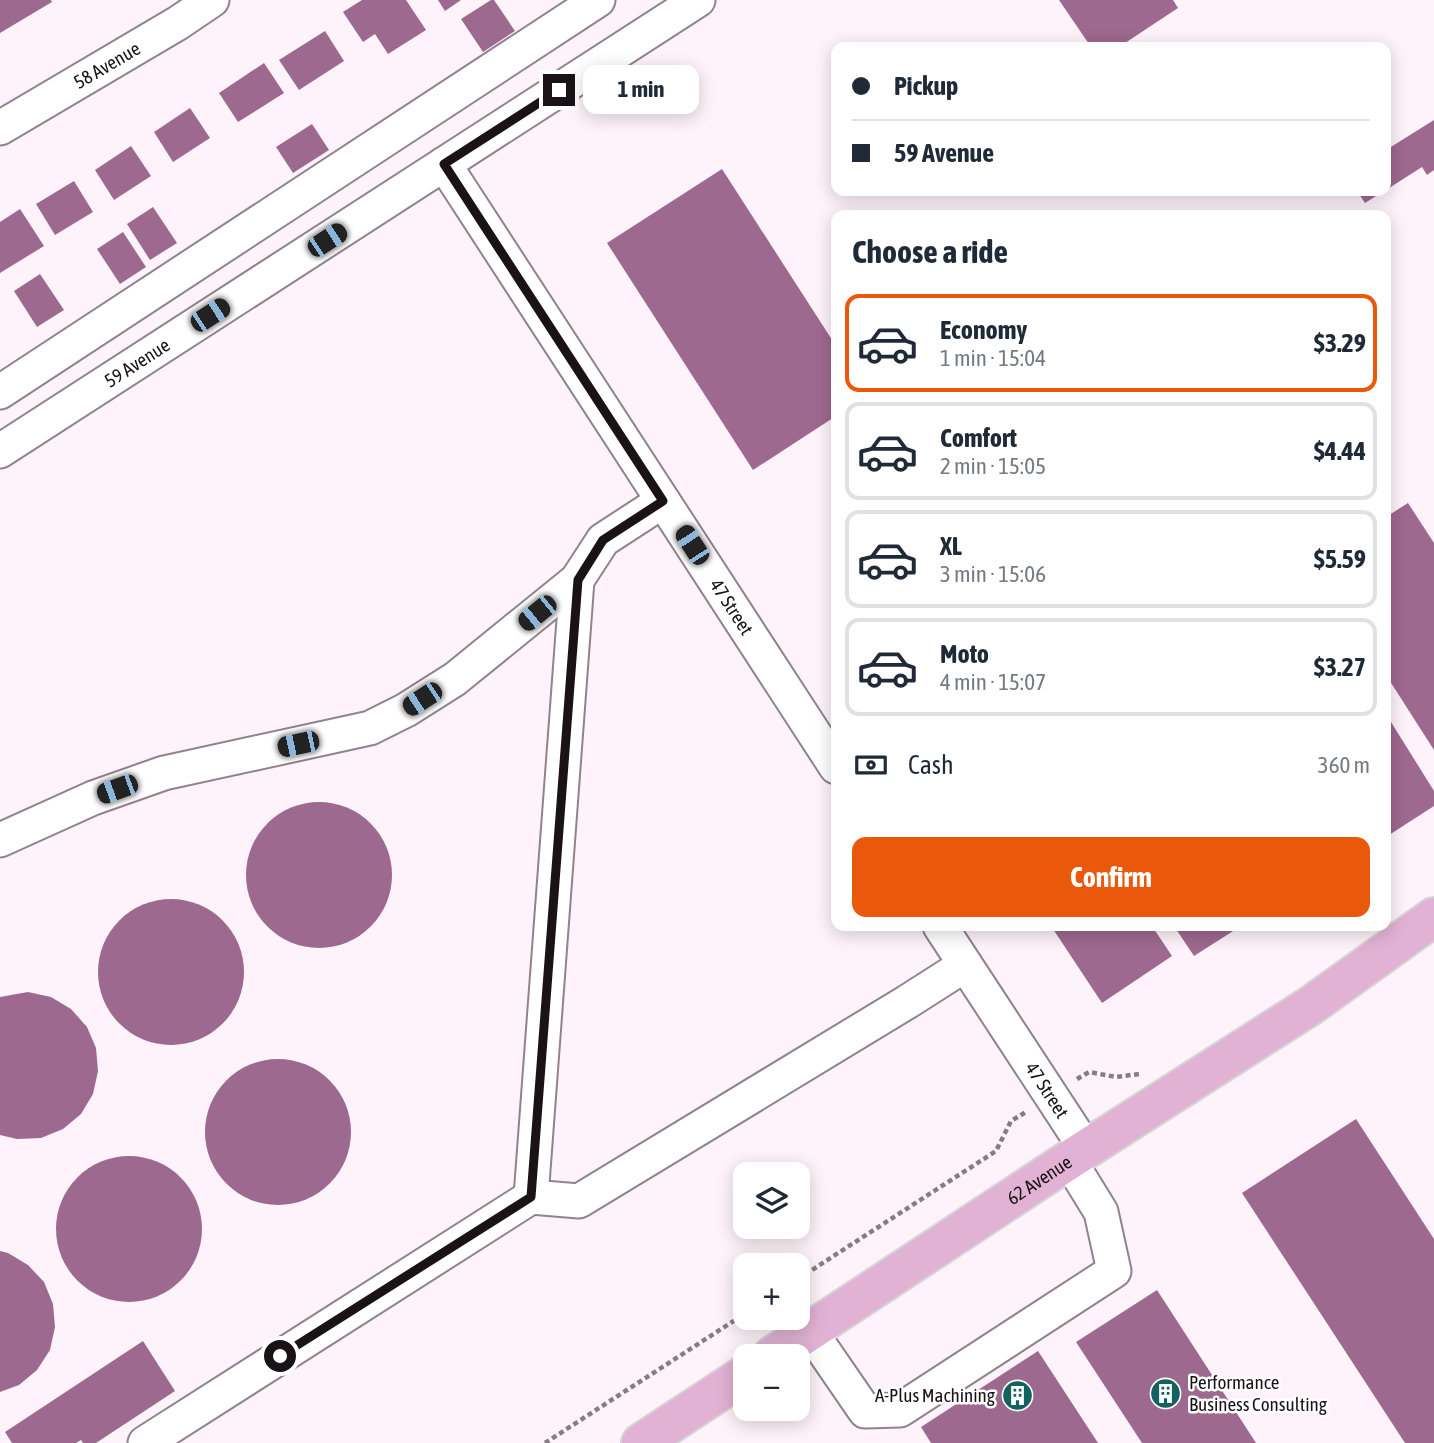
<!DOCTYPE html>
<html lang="en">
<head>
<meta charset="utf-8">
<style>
  :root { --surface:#fff; --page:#f2f2f3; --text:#1f2937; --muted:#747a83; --line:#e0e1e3; --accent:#ea580c }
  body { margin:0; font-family:"Asap Condensed",sans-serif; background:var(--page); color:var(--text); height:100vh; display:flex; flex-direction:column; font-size:26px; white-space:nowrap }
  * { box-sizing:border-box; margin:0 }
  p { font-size:23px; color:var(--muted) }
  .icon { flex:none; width:38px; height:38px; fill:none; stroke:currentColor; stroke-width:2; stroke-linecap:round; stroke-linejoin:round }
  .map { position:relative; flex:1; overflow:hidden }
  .sheet { position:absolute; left:831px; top:210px; width:560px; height:721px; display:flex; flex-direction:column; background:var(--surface); border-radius:14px; box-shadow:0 4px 18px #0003 }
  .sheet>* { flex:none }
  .top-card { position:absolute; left:831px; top:42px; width:560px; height:154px; border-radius:14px; box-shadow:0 4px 18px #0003; display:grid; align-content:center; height:154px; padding:0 21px; background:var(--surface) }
  .buttons { position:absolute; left:733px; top:1162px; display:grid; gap:14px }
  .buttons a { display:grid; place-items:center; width:77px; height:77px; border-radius:14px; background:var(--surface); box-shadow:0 4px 18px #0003; font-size:35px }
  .end { position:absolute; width:32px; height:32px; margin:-16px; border:9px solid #191317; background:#fff; box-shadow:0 0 0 4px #fff }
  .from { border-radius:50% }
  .bubble { position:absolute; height:49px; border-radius:14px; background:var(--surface); box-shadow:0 4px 18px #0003; font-size:23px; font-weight:700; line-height:49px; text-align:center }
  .car { position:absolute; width:21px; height:42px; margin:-21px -10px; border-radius:9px; box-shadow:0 0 5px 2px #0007; background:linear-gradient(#222 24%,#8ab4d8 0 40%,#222 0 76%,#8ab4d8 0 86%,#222 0) }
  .top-card b { display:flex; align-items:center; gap:24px; height:66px; font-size:26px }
  .top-card b+b { border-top:2px solid var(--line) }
  .top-card i { width:18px; height:18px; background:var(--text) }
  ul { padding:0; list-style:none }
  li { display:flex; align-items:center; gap:21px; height:98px; margin:0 14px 10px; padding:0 7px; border:4px solid var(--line); border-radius:14px }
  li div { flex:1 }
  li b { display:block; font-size:26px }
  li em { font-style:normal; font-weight:700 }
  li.active { border-color:var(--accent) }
  li>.icon { width:63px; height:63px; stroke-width:1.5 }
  h2 { padding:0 21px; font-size:32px; line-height:84px }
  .pay { display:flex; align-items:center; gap:18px; height:77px; padding:0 21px; font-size:26px }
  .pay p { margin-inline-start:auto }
  .primary-button { display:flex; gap:14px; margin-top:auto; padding:14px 21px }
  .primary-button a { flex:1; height:80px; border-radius:14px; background:var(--accent); color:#fff; font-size:28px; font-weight:700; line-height:80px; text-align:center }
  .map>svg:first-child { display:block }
  .building { fill:#9e698f }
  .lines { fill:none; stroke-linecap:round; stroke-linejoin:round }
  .minor-casing { stroke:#92828d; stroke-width:37 }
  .major-casing { stroke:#d6d5d5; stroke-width:42 }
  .path { stroke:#867d83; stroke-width:4.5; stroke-dasharray:5 3.5; stroke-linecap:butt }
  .minor { stroke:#fff; stroke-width:33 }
  .major { stroke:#e2b2d4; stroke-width:38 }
  .route { stroke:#191317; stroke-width:9 }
  .labels { text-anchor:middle; stroke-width:5; stroke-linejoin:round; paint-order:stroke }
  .street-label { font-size:19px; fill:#191317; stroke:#fff }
  .poi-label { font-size:19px; fill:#191317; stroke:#fff; text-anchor:start }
</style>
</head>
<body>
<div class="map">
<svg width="1434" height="1443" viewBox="0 0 1434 1443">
  <rect width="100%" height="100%" fill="#fef3fa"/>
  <!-- building -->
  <g class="building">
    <polygon points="0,0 51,0 52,2 0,33"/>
    <polygon points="362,0 406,0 426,30 388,54 375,34 363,42 343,12"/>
    <polygon points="438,0 461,0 445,11"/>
    <polygon points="491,0 494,0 515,31 483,52 461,19"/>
    <polygon points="1059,0 1173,0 1178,8 1119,47 1091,47"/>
    <polygon points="325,31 344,61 299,90 279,60"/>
    <polygon points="264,63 284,93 238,122 219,93"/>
    <polygon points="190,108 210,138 173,162 154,132"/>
    <polygon points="1434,120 1434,170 1427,175 1422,167 1386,190 1386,150"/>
    <polygon points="312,124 329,150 293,173 276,147"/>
    <polygon points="131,146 151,176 114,200 95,170"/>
    <polygon points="722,169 836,346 836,416 753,470 607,243"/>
    <polygon points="74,181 93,212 55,235 36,204"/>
    <polygon points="1357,191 1384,191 1365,203"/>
    <polygon points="153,207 177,243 150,260 127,224"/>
    <polygon points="20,209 44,246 0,273 0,222"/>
    <polygon points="123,232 146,267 120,284 97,249"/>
    <polygon points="40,274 64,310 37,327 14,291"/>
    <polygon points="1408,503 1434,543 1434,750 1386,675 1386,517"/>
    <polygon points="1386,714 1434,791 1434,806 1386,837"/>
    <circle cx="319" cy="875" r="73"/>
    <circle cx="171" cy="972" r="73"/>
    <polygon points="1051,926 1152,926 1172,956 1102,1003"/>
    <polygon points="1174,926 1241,926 1194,956"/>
    <polygon points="28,992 51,997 71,1009 87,1027 96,1048 98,1071 93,1094 81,1114 63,1129 41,1138 17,1139 0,1135 0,997"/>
    <circle cx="278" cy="1132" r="73"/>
    <polygon points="1356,1119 1434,1239 1434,1443 1405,1443 1242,1193"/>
    <circle cx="129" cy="1229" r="73"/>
    <polygon points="0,1251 8,1253 28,1265 44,1282 53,1304 55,1327 50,1350 37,1370 19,1385 0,1392"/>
    <polygon points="1157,1290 1256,1443 1142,1443 1076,1342"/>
    <polygon points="143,1341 175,1391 96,1443 83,1443 81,1440 76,1443 12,1443 5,1432"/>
    <polygon points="1038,1351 1098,1443 931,1443 921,1427"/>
  </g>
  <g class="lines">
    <defs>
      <g id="minor">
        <path id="s1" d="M0,128l178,-105 34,-23"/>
        <path id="s2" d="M444,164l392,603"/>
        <polyline points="0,392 598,0"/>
        <path id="s3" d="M0,451l698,-451"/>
        <polyline points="0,840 93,798 164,773 370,728 406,710 455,679 577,580"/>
        <path id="s4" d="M940,926l146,223"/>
        <polyline points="531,1197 577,580 603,540 663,501"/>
        <polyline points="810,1331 865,1411 900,1410 1114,1271 1101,1212 1069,1160"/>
        <polyline points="145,1443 531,1197 579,1201 907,1002 965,965"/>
      </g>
      <g id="major">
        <path id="s5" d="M772,1356l297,-196 241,-154 124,-89"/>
        <polyline points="641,1443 746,1374"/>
      </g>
    </defs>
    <!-- minor casing -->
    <use href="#minor" class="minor-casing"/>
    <!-- major casing -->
    <use href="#major" class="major-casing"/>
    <!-- path -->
    <g class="path">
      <polyline points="1077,1079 1089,1072 1116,1077 1139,1074"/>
      <polyline points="798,1279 996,1151 1011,1121 1026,1112"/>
      <polyline points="545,1443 746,1313"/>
    </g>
    <!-- minor -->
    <use href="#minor" class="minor"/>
    <!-- major -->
    <use href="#major" class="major"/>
  </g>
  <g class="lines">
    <!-- route -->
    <polyline class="route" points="280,1356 531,1197 578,580 603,540 663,501 444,164 559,90"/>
  </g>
  <!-- icons -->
  <defs>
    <symbol id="building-disc" viewBox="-11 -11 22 22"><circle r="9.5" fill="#136260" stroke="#fff"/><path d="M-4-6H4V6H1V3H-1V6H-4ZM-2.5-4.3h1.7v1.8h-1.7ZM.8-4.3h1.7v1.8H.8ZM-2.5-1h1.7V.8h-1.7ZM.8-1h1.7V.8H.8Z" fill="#fff"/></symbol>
  </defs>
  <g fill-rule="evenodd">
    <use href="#building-disc" x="1148" y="1376" width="35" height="35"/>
    <use href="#building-disc" x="1000" y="1378" width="35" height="35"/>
  </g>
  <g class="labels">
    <!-- street labels -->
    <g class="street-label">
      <text dy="7" stroke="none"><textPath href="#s1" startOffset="124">58 Avenue</textPath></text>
      <text dy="7" stroke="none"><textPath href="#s3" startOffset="163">59 Avenue</textPath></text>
      <text dy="7" stroke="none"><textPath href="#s2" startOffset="528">47 Street</textPath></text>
      <text dy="7" stroke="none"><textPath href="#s4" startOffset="196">47 Street</textPath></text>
      <text dy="7" stroke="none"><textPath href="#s5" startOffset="320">62 Avenue</textPath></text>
    </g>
    <!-- poi labels -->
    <g class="poi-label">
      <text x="1189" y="1389">Performance<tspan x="1189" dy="22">Business Consulting</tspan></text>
      <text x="995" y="1402" text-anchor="end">A-Plus Machining</text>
    </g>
  </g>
</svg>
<div class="buttons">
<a><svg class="icon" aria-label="layers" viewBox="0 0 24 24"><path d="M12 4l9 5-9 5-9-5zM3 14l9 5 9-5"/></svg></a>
<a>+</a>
<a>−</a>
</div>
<i class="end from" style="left:280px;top:1356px"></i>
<i class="end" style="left:559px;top:90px"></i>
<div class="bubble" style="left:583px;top:65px;width:116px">1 min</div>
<i class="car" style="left:327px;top:240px;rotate:57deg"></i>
<i class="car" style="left:210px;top:315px;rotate:57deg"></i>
<i class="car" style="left:692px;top:545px;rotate:327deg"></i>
<i class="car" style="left:537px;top:613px;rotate:231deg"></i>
<i class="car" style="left:422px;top:699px;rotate:237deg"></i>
<i class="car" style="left:298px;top:744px;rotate:258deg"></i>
<i class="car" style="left:117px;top:789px;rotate:250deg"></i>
<div class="top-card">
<b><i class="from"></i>Pickup</b>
<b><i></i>59 Avenue</b>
</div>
<section class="sheet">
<h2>Choose a ride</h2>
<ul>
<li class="active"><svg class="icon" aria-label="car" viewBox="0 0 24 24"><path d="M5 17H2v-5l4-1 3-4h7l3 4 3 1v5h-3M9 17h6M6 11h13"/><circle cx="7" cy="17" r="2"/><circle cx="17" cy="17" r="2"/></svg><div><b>Economy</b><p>1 min · 15:04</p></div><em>$3.29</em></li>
<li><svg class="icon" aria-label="car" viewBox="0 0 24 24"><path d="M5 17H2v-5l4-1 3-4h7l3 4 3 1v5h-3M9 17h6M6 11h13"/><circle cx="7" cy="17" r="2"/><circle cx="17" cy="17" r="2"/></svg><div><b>Comfort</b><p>2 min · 15:05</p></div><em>$4.44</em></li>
<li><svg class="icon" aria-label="car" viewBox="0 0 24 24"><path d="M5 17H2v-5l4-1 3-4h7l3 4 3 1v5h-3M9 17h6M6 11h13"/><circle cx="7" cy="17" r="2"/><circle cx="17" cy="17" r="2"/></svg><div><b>XL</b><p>3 min · 15:06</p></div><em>$5.59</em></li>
<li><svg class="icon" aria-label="car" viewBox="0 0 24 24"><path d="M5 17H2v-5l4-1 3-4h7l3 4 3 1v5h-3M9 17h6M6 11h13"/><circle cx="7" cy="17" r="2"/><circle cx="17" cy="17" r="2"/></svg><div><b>Moto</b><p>4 min · 15:07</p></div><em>$3.27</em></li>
</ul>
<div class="pay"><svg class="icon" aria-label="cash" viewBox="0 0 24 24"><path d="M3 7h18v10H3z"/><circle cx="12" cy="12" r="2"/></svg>Cash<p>360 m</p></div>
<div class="primary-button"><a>Confirm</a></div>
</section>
</div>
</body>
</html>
